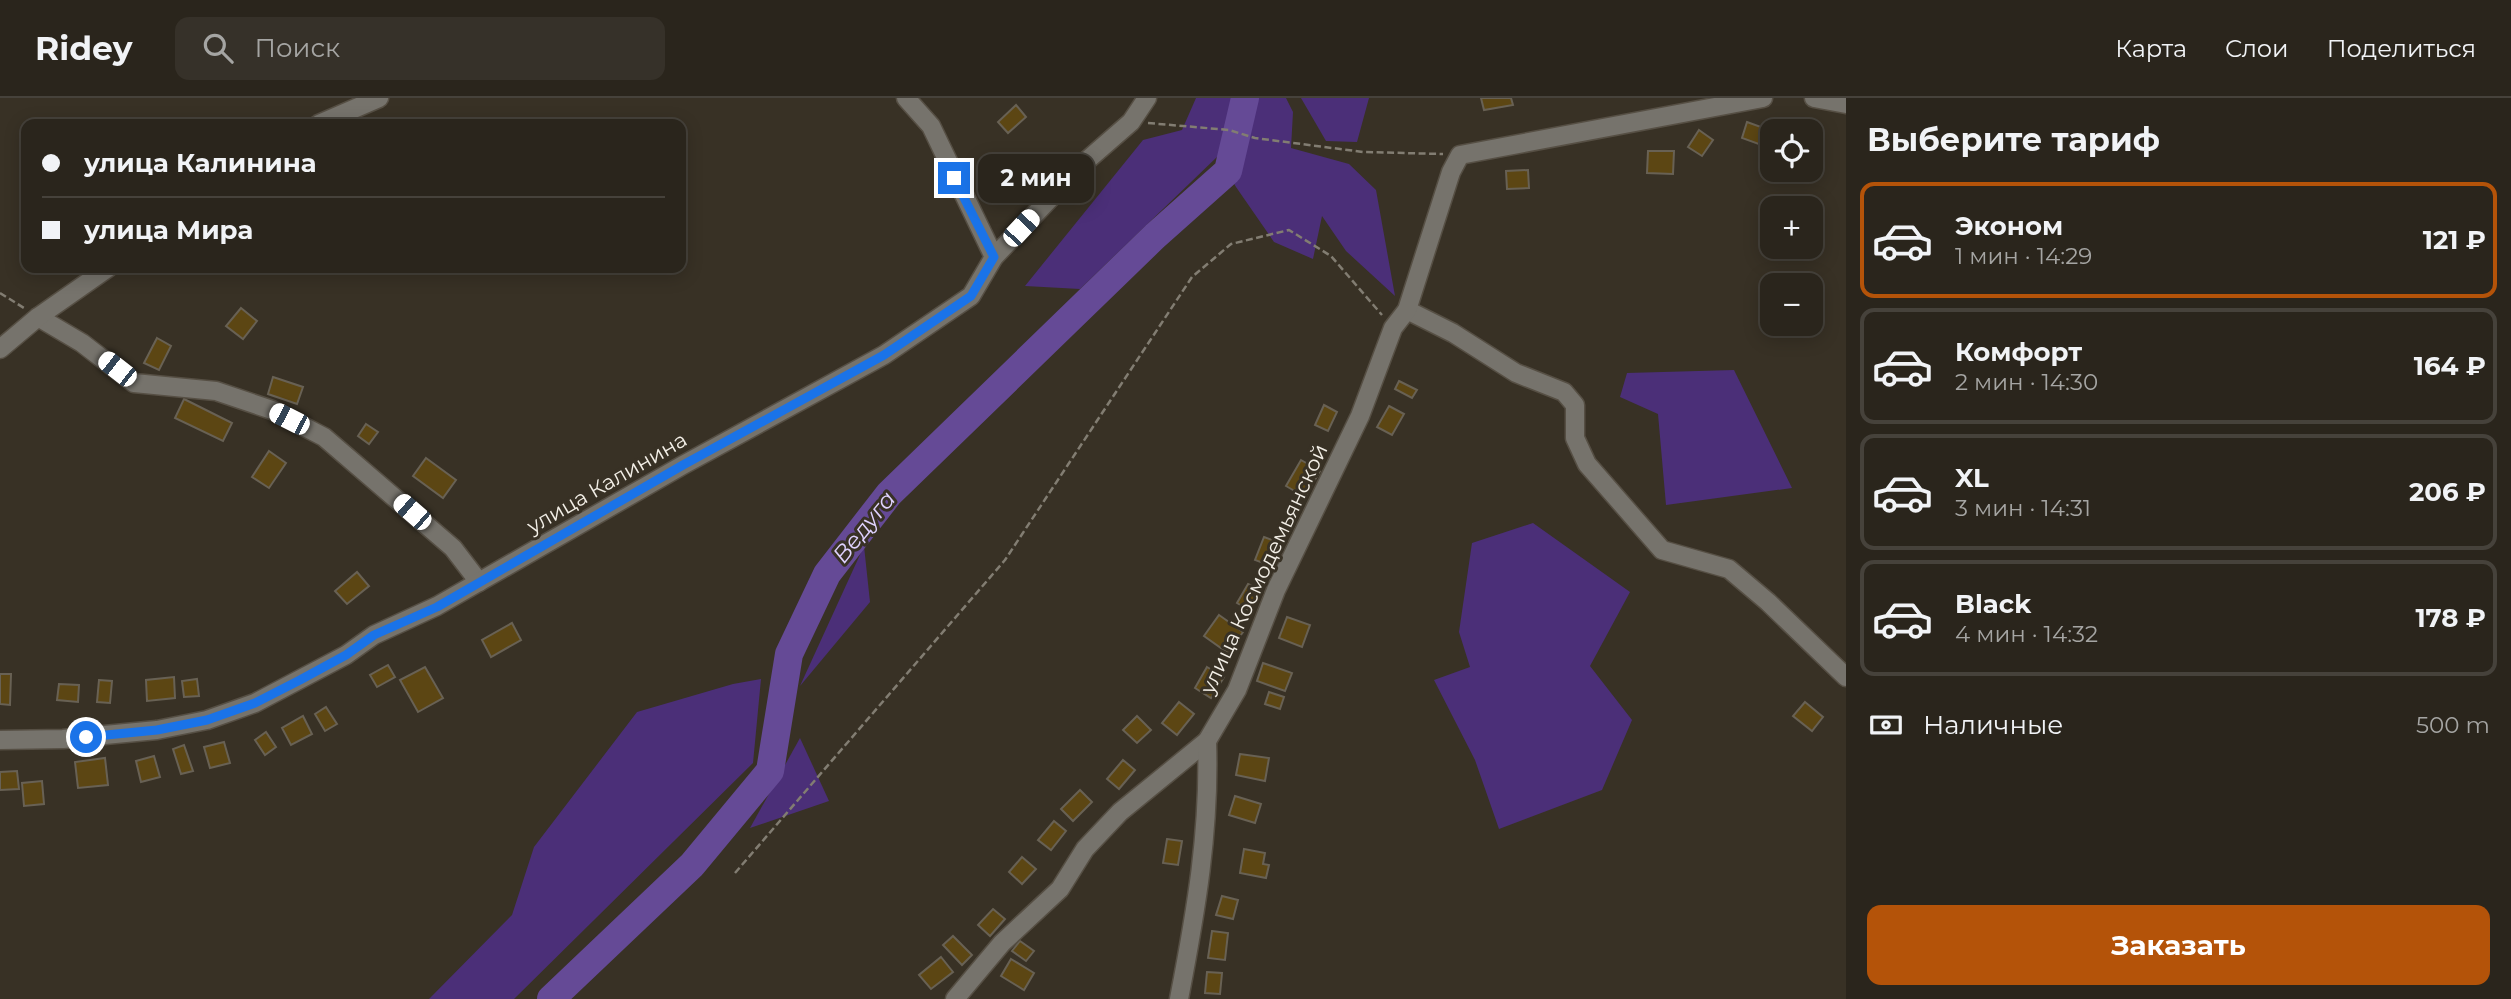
<!DOCTYPE html>
<html lang="ru">
<head>
<meta charset="utf-8">
<style>
  :root { --surface:#2a251c; --page:#363129; --text:#f1f3f6; --muted:#a5a5a3; --line:#46423b; --accent:#b45309 }
  body { margin:0; font-family:Montserrat,sans-serif; background:var(--page); color:var(--text); height:100vh; display:flex; flex-direction:column; font-size:26px; white-space:nowrap }
  * { box-sizing:border-box; margin:0 }
  p { font-size:23px; color:var(--muted) }
  .icon { flex:none; width:38px; height:38px; fill:none; stroke:currentColor; stroke-width:2; stroke-linecap:round; stroke-linejoin:round }
  .map { position:relative; flex:1; overflow:hidden }
  .details { display:flex; flex-direction:column; background:var(--surface); width:665px }
  .details>* { flex:none }
  .top-card { position:absolute; left:21px; top:21px; width:665px; height:154px; border-radius:14px; box-shadow:0 4px 18px #0003,0 0 0 2px var(--line); display:grid; align-content:center; height:154px; padding:0 21px; background:var(--surface) }
  .fabs { position:absolute; left:1760px; top:21px; display:grid; gap:14px }
  .fabs a { display:grid; place-items:center; width:63px; height:63px; border-radius:14px; background:var(--surface); box-shadow:0 4px 18px #0003,0 0 0 2px var(--line); font-size:35px }
  .end { position:absolute; width:32px; height:32px; margin:-16px; border:9px solid #1a73e8; background:#fff; box-shadow:0 0 0 4px #fff }
  .from { border-radius:50% }
  .bubble { position:absolute; height:49px; border-radius:14px; background:var(--surface); box-shadow:0 4px 18px #0003,0 0 0 2px var(--line); font-size:23px; font-weight:700; line-height:49px; text-align:center }
  .car { position:absolute; width:21px; height:42px; margin:-21px -10px; border-radius:9px; box-shadow:0 0 5px 2px #0007; background:linear-gradient(#fff 24%,#345 0 40%,#fff 0 76%,#345 0 86%,#fff 0) }
  .top-card b { display:flex; align-items:center; gap:24px; height:66px; font-size:26px }
  .top-card b+b { border-top:2px solid var(--line) }
  .top-card i { width:18px; height:18px; background:var(--text) }
  ul { padding:0; list-style:none }
  li { display:flex; align-items:center; gap:21px; height:116px; margin:0 14px 10px; padding:0 7px; border:4px solid var(--line); border-radius:14px }
  li div { flex:1 }
  li b { display:block; font-size:26px }
  li em { font-style:normal; font-weight:700 }
  li.current { border-color:var(--accent) }
  li>.icon { width:63px; height:63px; stroke-width:1.5 }
  h2 { padding:0 21px; font-size:32px; line-height:84px }
  .pay { display:flex; align-items:center; gap:18px; height:77px; padding:0 21px; font-size:26px }
  .pay p { margin-inline-start:auto }
  .button { display:flex; gap:14px; margin-top:auto; padding:14px 21px }
  .button a { flex:1; height:80px; border-radius:14px; background:var(--accent); color:#fff; font-size:28px; font-weight:700; line-height:80px; text-align:center }
  header { display:flex; align-items:center; gap:42px; box-sizing:border-box; height:98px; padding:0 35px; background:var(--surface); border-bottom:2px solid var(--line) }
  header strong { font-size:33px }
  nav { display:flex; gap:38px; margin-inline-start:auto; font-size:24px }
  .search { width:490px; height:63px; background:var(--page); display:flex; align-items:center; gap:18px; box-sizing:border-box; padding:0 24px; border-radius:14px; color:var(--muted); font-size:26px }
  main { display:flex; flex:1; min-height:0 }
  .map>svg:first-child { display:block }
  .green { fill:#4b2f78 }
  .lines { fill:none; stroke-linecap:round; stroke-linejoin:round }
  .river { stroke:#654a96; stroke-width:28 }
  .building { fill:#5c4613; stroke:#686154; stroke-width:2 }
  .minor-casing { stroke:#564f44; stroke-width:21 }
  .path { stroke:#827d72; stroke-width:2.5; stroke-dasharray:7 3.5; stroke-linecap:butt }
  .minor { stroke:#76736c; stroke-width:18 }
  .route { stroke:#1a73e8; stroke-width:9 }
  .labels { text-anchor:middle; stroke-width:6; stroke-linejoin:round; paint-order:stroke }
  .street-label { font-size:21px; fill:#f3efe7; stroke:#383125 }
  .water-label { font-size:23px; font-style:italic; fill:#ded1fd; stroke:#383125 }
</style>
</head>
<body>
<header>
<strong>Ridey</strong>
<div class="search"><svg class="icon" aria-label="search" viewBox="0 0 24 24"><circle cx="10" cy="10" r="6"/><path d="M15 15l6 6"/></svg>Поиск</div>
<nav><a>Карта</a><a>Слои</a><a>Поделиться</a></nav>
</header>
<main>
<div class="map">
<svg width="1846" height="901" viewBox="0 0 1846 901">
  <rect width="100%" height="100%" fill="#383125"/>
  <!-- green -->
  <g class="green">
    <polygon points="1196,0 1286,0 1293,14 1291,50 1349,66 1376,92 1395,198 1346,153 1322,118 1313,161 1274,144 1236,89 1218,58 1080,191 1025,188 1143,42 1182,32"/>
    <polygon points="1301,0 1369,0 1357,44 1326,43"/>
    <polygon points="1734,272 1792,390 1666,407 1658,316 1620,299 1627,275"/>
    <polygon points="1533,425 1630,494 1590,568 1632,622 1602,692 1499,731 1475,662 1434,582 1470,569 1459,534 1472,445"/>
    <polygon points="864,448 870,504 800,588"/>
    <polygon points="761,581 753,665 514,901 429,901 512,817 534,749 637,614 733,586"/>
    <polygon points="800,640 829,703 750,730"/>
  </g>
  <g class="lines">
    <!-- river -->
    <polyline class="river" points="551,901 692,767 770,673 789,556 827,476 889,396 1155,138 1228,73 1245,0"/>
  </g>
  <!-- building -->
  <g class="building">
    <polygon points="1481,0 1511,0 1513,7 1484,12"/>
    <polygon points="1016,7 1026,19 1008,35 998,24"/>
    <polygon points="1747,24 1772,33 1767,49 1742,40"/>
    <polygon points="1699,32 1713,42 1702,58 1688,49"/>
    <polygon points="1648,53 1674,53 1673,76 1647,75"/>
    <polygon points="1528,72 1529,90 1507,91 1506,73"/>
    <polygon points="241,210 257,223 243,241 226,228"/>
    <polygon points="157,240 171,248 159,272 144,265"/>
    <polygon points="273,279 303,289 297,306 268,296"/>
    <polygon points="1399,283 1417,292 1412,300 1395,291"/>
    <polygon points="184,301 232,325 223,343 175,320"/>
    <polygon points="1324,307 1337,314 1328,333 1315,327"/>
    <polygon points="1389,308 1404,316 1392,337 1377,329"/>
    <polygon points="366,326 378,334 369,346 358,338"/>
    <polygon points="269,353 286,365 269,390 252,379"/>
    <polygon points="426,360 456,382 443,400 413,378"/>
    <polygon points="1301,362 1320,373 1305,399 1286,388"/>
    <polygon points="1264,439 1283,446 1274,469 1255,462"/>
    <polygon points="357,474 369,488 347,506 335,493"/>
    <polygon points="1248,486 1260,492 1249,512 1237,505"/>
    <polygon points="1219,517 1243,534 1228,555 1204,538"/>
    <polygon points="1287,519 1310,527 1302,549 1279,540"/>
    <polygon points="512,525 521,542 491,559 482,542"/>
    <polygon points="1263,565 1292,575 1285,593 1257,583"/>
    <polygon points="388,567 395,579 377,589 370,577"/>
    <polygon points="425,569 443,600 418,614 400,582"/>
    <polygon points="1207,569 1224,579 1211,600 1195,590"/>
    <polygon points="0,576 11,576 10,607 0,606"/>
    <polygon points="174,579 175,600 147,603 146,582"/>
    <polygon points="197,581 199,598 184,599 182,583"/>
    <polygon points="99,582 112,583 110,605 97,604"/>
    <polygon points="59,586 79,587 78,604 57,602"/>
    <polygon points="1269,594 1284,599 1280,611 1265,606"/>
    <polygon points="1179,604 1194,616 1177,637 1162,625"/>
    <polygon points="1805,604 1823,619 1812,633 1793,618"/>
    <polygon points="326,609 337,626 325,633 315,616"/>
    <polygon points="303,618 312,636 291,647 282,630"/>
    <polygon points="1137,618 1151,632 1137,645 1123,632"/>
    <polygon points="266,634 276,649 265,657 255,642"/>
    <polygon points="224,644 230,665 210,670 204,649"/>
    <polygon points="184,647 193,673 181,676 173,651"/>
    <polygon points="1240,656 1269,660 1265,683 1236,677"/>
    <polygon points="154,658 160,679 141,684 136,663"/>
    <polygon points="105,660 108,687 78,690 75,664"/>
    <polygon points="1123,662 1135,672 1119,691 1107,681"/>
    <polygon points="17,673 19,691 0,692 0,674"/>
    <polygon points="42,683 44,706 24,708 22,685"/>
    <polygon points="1080,692 1092,704 1073,723 1061,711"/>
    <polygon points="1235,698 1261,706 1255,725 1229,717"/>
    <polygon points="1054,723 1066,733 1051,752 1038,742"/>
    <polygon points="1167,741 1182,743 1178,767 1163,765"/>
    <polygon points="1244,751 1265,755 1263,766 1269,767 1266,780 1240,775"/>
    <polygon points="1022,759 1036,771 1022,786 1009,774"/>
    <polygon points="1222,798 1238,802 1233,821 1216,817"/>
    <polygon points="993,811 1005,821 990,838 978,827"/>
    <polygon points="1212,833 1228,835 1225,862 1208,860"/>
    <polygon points="953,838 972,857 962,867 943,847"/>
    <polygon points="1020,843 1034,853 1026,863 1012,853"/>
    <polygon points="941,859 953,874 931,891 919,877"/>
    <polygon points="1011,861 1034,875 1024,892 1001,878"/>
    <polygon points="1207,874 1222,875 1220,896 1205,895"/>
  </g>
  <g class="lines">
    <defs>
      <g id="minor">
        <polyline points="906,0 931,28 994,159"/>
        <polyline points="1814,0 1846,6"/>
        <polyline points="319,26 379,0"/>
        <polyline points="1407,212 1453,235 1516,275 1564,294 1575,307 1575,340 1587,366 1662,452 1729,471 1768,504 1846,579"/>
        <polyline points="38,219 82,245 134,285 216,293 272,312 324,339 453,450 479,484"/>
        <polyline points="0,251 38,219 108,170"/>
        <polyline points="0,642 63,641 157,632 207,622 255,605 346,557 374,537 437,508 683,367 884,257 971,198 994,159 1084,65 1131,24 1147,0"/>
        <polyline points="955,901 1002,845 1060,791 1085,751 1120,714 1207,643 1237,592 1276,492 1360,318 1393,230 1407,212 1451,74 1460,57 1763,0"/>
        <path d="M1179,901c17,-88 31,-168 28,-258"/>
      </g>
    </defs>
    <!-- minor casing -->
    <use href="#minor" class="minor-casing"/>
    <!-- path -->
    <g class="path">
      <polyline points="1148,25 1229,32 1255,40 1363,54 1443,56"/>
      <polyline points="0,195 24,210"/>
      <polyline points="735,775 1005,462 1192,179 1231,146 1289,132 1331,158 1382,217"/>
    </g>
    <!-- minor -->
    <use href="#minor" class="minor"/>
  </g>
  <g class="lines">
    <!-- route -->
    <polyline class="route" points="86,639 157,632 207,622 255,605 300,582 346,557 374,537 437,509 683,367 884,257 971,198 994,159 954,80"/>
  </g>
  <g class="labels">
    <!-- street labels -->
    <g class="street-label">
      <text transform="translate(607 385) rotate(-30)" y="7">улица Калинина</text>
      <text transform="translate(1264 471) rotate(-65)" y="7">улица Космодемьянской</text>
    </g>
    <!-- water labels -->
    <g class="water-label">
      <text transform="translate(864 429) rotate(-51)" y="8">Ведуга</text>
    </g>
  </g>
</svg>
<div class="fabs">
<a><svg class="icon" aria-label="locate" viewBox="0 0 24 24"><circle cx="12" cy="12" r="6"/><path d="M12 2v4M12 18v4M2 12h4M18 12h4"/></svg></a>
<a>+</a>
<a>−</a>
</div>
<i class="end from" style="left:86px;top:639px"></i>
<i class="end" style="left:954px;top:80px"></i>
<div class="bubble" style="left:978px;top:56px;width:116px">2 мин</div>
<i class="car" style="left:1021px;top:130px;rotate:43deg"></i>
<i class="car" style="left:117px;top:271px;rotate:308deg"></i>
<i class="car" style="left:289px;top:321px;rotate:297deg"></i>
<i class="car" style="left:412px;top:414px;rotate:311deg"></i>
<div class="top-card">
<b><i class="from"></i>улица Калинина</b>
<b><i></i>улица Мира</b>
</div>
</div>
<section class="details">
<h2>Выберите тариф</h2>
<ul>
<li class="current"><svg class="icon" aria-label="car" viewBox="0 0 24 24"><path d="M5 17H2v-5l4-1 3-4h7l3 4 3 1v5h-3M9 17h6M6 11h13"/><circle cx="7" cy="17" r="2"/><circle cx="17" cy="17" r="2"/></svg><div><b>Эконом</b><p>1 мин · 14:29</p></div><em>121 ₽</em></li>
<li><svg class="icon" aria-label="car" viewBox="0 0 24 24"><path d="M5 17H2v-5l4-1 3-4h7l3 4 3 1v5h-3M9 17h6M6 11h13"/><circle cx="7" cy="17" r="2"/><circle cx="17" cy="17" r="2"/></svg><div><b>Комфорт</b><p>2 мин · 14:30</p></div><em>164 ₽</em></li>
<li><svg class="icon" aria-label="car" viewBox="0 0 24 24"><path d="M5 17H2v-5l4-1 3-4h7l3 4 3 1v5h-3M9 17h6M6 11h13"/><circle cx="7" cy="17" r="2"/><circle cx="17" cy="17" r="2"/></svg><div><b>XL</b><p>3 мин · 14:31</p></div><em>206 ₽</em></li>
<li><svg class="icon" aria-label="car" viewBox="0 0 24 24"><path d="M5 17H2v-5l4-1 3-4h7l3 4 3 1v5h-3M9 17h6M6 11h13"/><circle cx="7" cy="17" r="2"/><circle cx="17" cy="17" r="2"/></svg><div><b>Black</b><p>4 мин · 14:32</p></div><em>178 ₽</em></li>
</ul>
<div class="pay"><svg class="icon" aria-label="cash" viewBox="0 0 24 24"><path d="M3 7h18v10H3z"/><circle cx="12" cy="12" r="2"/></svg>Наличные<p>500 m</p></div>
<div class="button"><a>Заказать</a></div>
</section>
</main>
</body>
</html>
